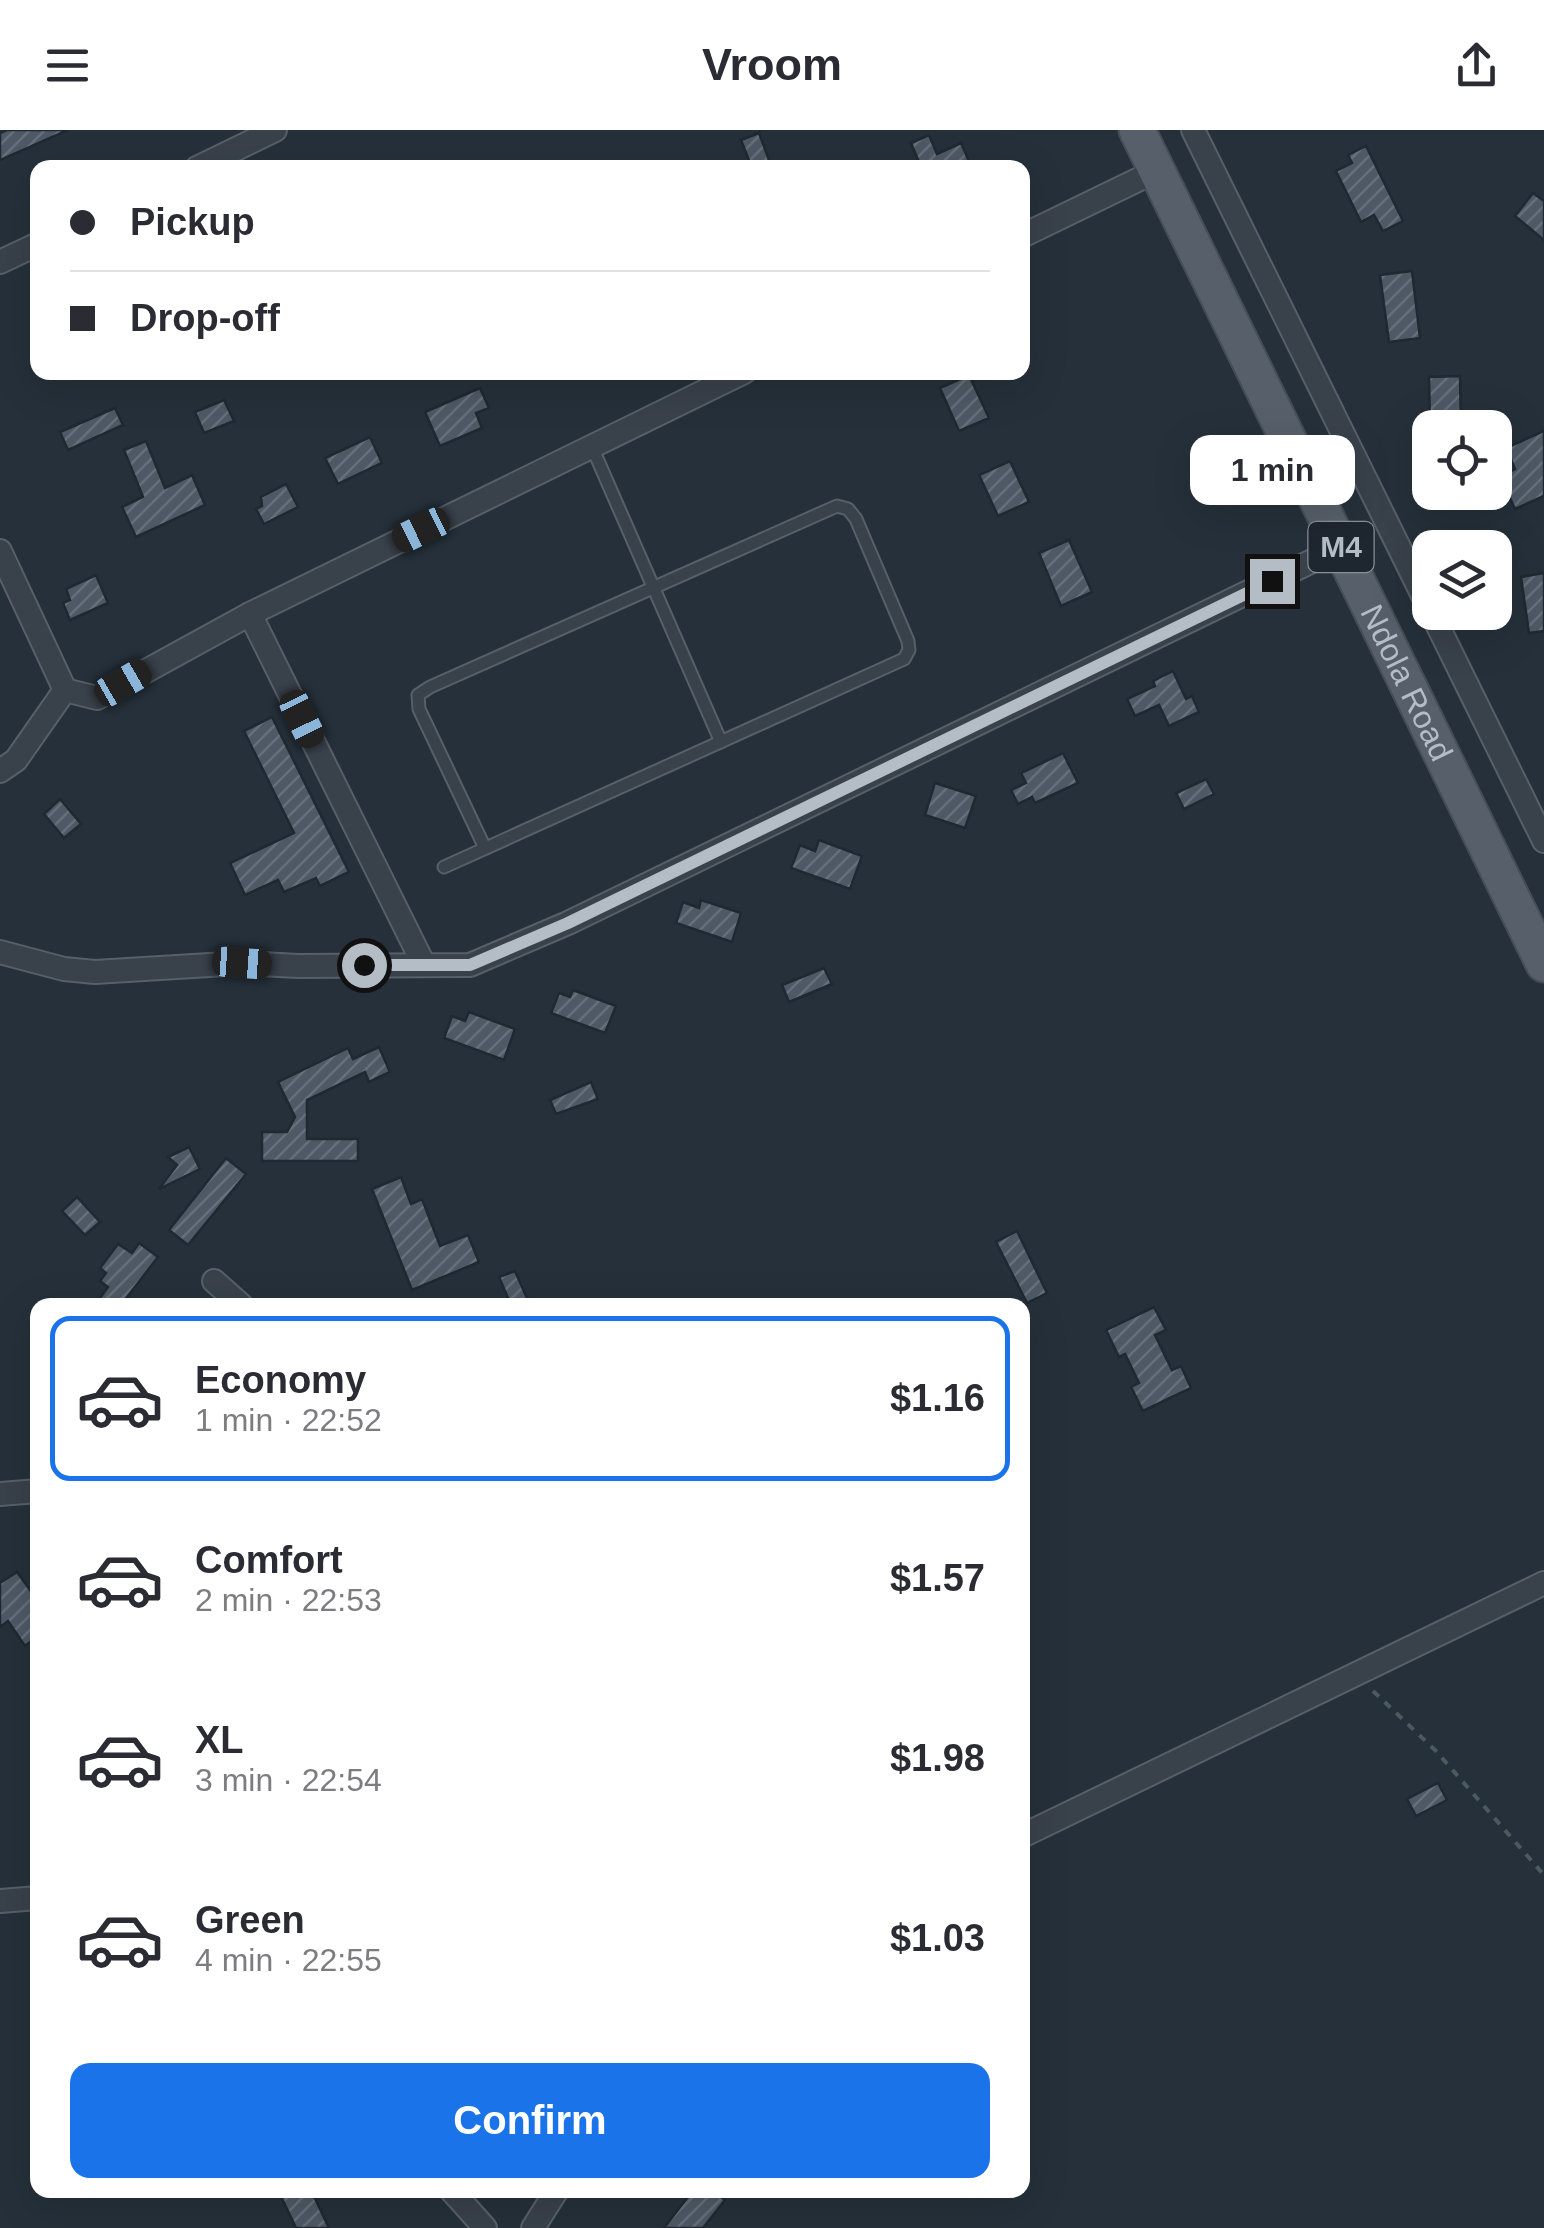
<!DOCTYPE html>
<html lang="en">
<head>
<meta charset="utf-8">
<style>
  :root { --surface:#fff; --page:#f2f2f3; --text:#2b2b33; --muted:#7c7c81; --line:#e1e1e2; --accent:#1a73e8 }
  body { margin:0; font-family:Helvetica,sans-serif; background:var(--page); color:var(--text); height:100vh; display:flex; flex-direction:column; font-size:38px; white-space:nowrap }
  * { box-sizing:border-box; margin:0 }
  p { font-size:32px; color:var(--muted) }
  .icon { flex:none; width:55px; height:55px; fill:none; stroke:currentColor; stroke-width:2; stroke-linecap:round; stroke-linejoin:round }
  .map { position:relative; flex:1; overflow:hidden }
  .details { position:absolute; left:30px; top:1168px; width:1000px; height:900px; display:flex; flex-direction:column; background:var(--surface); border-radius:20px; box-shadow:0 10px 40px #0002 }
  .details>* { flex:none }
  .hud { position:absolute; left:30px; top:30px; width:1000px; height:220px; border-radius:20px; box-shadow:0 10px 40px #0002; display:grid; align-content:center; height:220px; padding:0 40px; background:var(--surface) }
  .fabs { position:absolute; left:1412px; top:280px; display:grid; gap:20px }
  .fabs a { display:grid; place-items:center; width:100px; height:100px; border-radius:20px; background:var(--surface); box-shadow:0 10px 40px #0002; font-size:50px }
  .end { position:absolute; width:45px; height:45px; margin:-22px; border:12px solid #b4bcc6; background:#111; box-shadow:0 0 0 5px #111 }
  .from { border-radius:50% }
  .bubble { position:absolute; height:70px; border-radius:20px; background:var(--surface); box-shadow:0 10px 40px #0002; font-size:32px; font-weight:800; line-height:70px; text-align:center }
  .car { position:absolute; width:30px; height:60px; margin:-30px -15px; border-radius:12px; box-shadow:0 0 8px 2px #0007; background:linear-gradient(#222 24%,#8ab4d8 0 40%,#222 0 76%,#8ab4d8 0 86%,#222 0) }
  .hud b { display:flex; align-items:center; gap:35px; height:95px; font-size:38px }
  .hud b+b { border-top:2px solid var(--line) }
  .hud i { width:25px; height:25px; background:var(--text) }
  ul { padding:18px 0 0; list-style:none }
  li { display:flex; align-items:center; gap:30px; height:165px; margin:0 20px 15px; padding:0 20px; border:5px solid transparent; border-radius:20px }
  li div { flex:1 }
  li b { display:block; font-size:38px }
  li em { font-style:normal; font-weight:800 }
  li.on { border-color:var(--accent) }
  li>.icon { width:90px; height:90px; stroke-width:1.5 }
  .button { display:flex; gap:20px; margin-top:auto; padding:20px 40px }
  .button a { flex:1; height:115px; border-radius:20px; background:var(--accent); color:#fff; font-size:40px; font-weight:800; line-height:115px; text-align:center }
  header { display:flex; justify-content:space-between; align-items:center; height:130px; padding:0 40px; background:var(--surface); font-size:45px; font-weight:800 }
  .map>svg:first-child { display:block }
  .building { fill:url(#building-hatch); stroke:#202831; stroke-width:2.5 }
  .lines { fill:none; stroke-linecap:round; stroke-linejoin:round }
  .lane-casing { stroke:#575f68; stroke-width:15 }
  .street-casing { stroke:#575f68; stroke-width:26 }
  .primary-casing { stroke:#454d56; stroke-width:39 }
  .path { stroke:#495b5c; stroke-width:4; stroke-dasharray:8 8; stroke-linecap:butt }
  .lane { stroke:#39414b; stroke-width:11 }
  .street { stroke:#39414b; stroke-width:22 }
  .primary { stroke:#57606a; stroke-width:35 }
  .route { stroke:#b4bcc6; stroke-width:12 }
  .labels { text-anchor:middle; stroke-width:9; stroke-linejoin:round; paint-order:stroke }
  .shield { fill:#1e262f; stroke:#878f99; stroke-width:2.5 }
  .shield-label { font-size:30px; font-weight:bold; fill:#b4bcc6 }
  .street-label { font-size:32px; fill:#b4bcc6; stroke:#1e262f }
</style>
</head>
<body>
<header><svg class="icon" aria-label="menu" viewBox="0 0 24 24"><path d="M4 6h16M4 12h16M4 18h16"/></svg>Vroom<svg class="icon" aria-label="share" viewBox="0 0 24 24"><path d="M12 15V3M7 8l5-5 5 5M5 13v7h14v-7"/></svg></header>
<div class="map">
<svg width="1544" height="2098" viewBox="0 0 1544 2098">
  <defs>
    <pattern id="building-hatch" width="6" height="6" patternUnits="userSpaceOnUse" patternTransform="scale(2.5)"><rect width="6" height="6" fill="#4e5965"/><path d="M-1 1l2-2M0 6l6-6M5 7l2-2" fill="none" stroke="#656f7a"/></pattern>
  </defs>
  <rect width="100%" height="100%" fill="#25303a"/>
  <!-- building -->
  <g class="building">
    <polygon points="7,0 68,0 0,30 0,3"/>
    <polygon points="759,3 772,38 752,38 741,10"/>
    <polygon points="929,5 937,24 961,13 972,38 906,38 919,32 911,13"/>
    <polygon points="1366,16 1403,91 1383,101 1374,85 1361,92 1336,41 1352,33 1348,25"/>
    <polygon points="1533,63 1544,71 1544,110 1515,86"/>
    <polygon points="1412,141 1420,208 1389,212 1380,145"/>
    <polygon points="969,245 989,288 959,301 940,258"/>
    <polygon points="1460,246 1461,298 1430,298 1429,247"/>
    <polygon points="480,258 489,278 476,283 482,298 440,316 425,282"/>
    <polygon points="224,270 234,291 204,303 195,282"/>
    <polygon points="115,278 123,295 68,320 60,302"/>
    <polygon points="1544,301 1544,366 1515,379 1500,346 1515,339 1506,318"/>
    <polygon points="370,307 382,333 338,354 325,328"/>
    <polygon points="146,311 165,358 192,345 205,375 136,407 122,377 143,367 124,320"/>
    <polygon points="1010,331 1029,372 998,386 979,345"/>
    <polygon points="286,354 298,377 264,394 256,379 262,376 261,367"/>
    <polygon points="1069,410 1092,462 1061,476 1039,423"/>
    <polygon points="1544,443 1544,501 1529,503 1521,447"/>
    <polygon points="96,445 108,473 70,490 63,473 70,470 66,459"/>
    <polygon points="1173,541 1186,569 1192,566 1199,582 1169,596 1159,575 1135,586 1127,569 1155,556 1153,551"/>
    <polygon points="272,587 349,742 320,756 316,748 284,762 278,750 245,765 230,733 294,703 244,601"/>
    <polygon points="1063,623 1078,653 1035,673 1032,667 1018,674 1011,660 1026,653 1021,643"/>
    <polygon points="1206,649 1214,664 1184,679 1176,663"/>
    <polygon points="935,653 976,666 965,698 925,685"/>
    <polygon points="60,669 81,694 64,708 44,684"/>
    <polygon points="819,710 862,726 850,759 791,738 800,715 815,721"/>
    <polygon points="701,770 741,783 732,812 676,793 683,772 699,778"/>
    <polygon points="824,838 832,854 789,872 782,855"/>
    <polygon points="573,860 616,876 605,903 551,883 559,863 570,867"/>
    <polygon points="469,882 515,899 504,930 444,908 452,886 465,891"/>
    <polygon points="379,917 390,942 369,952 365,942 307,970 307,1009 358,1009 358,1031 262,1031 262,1002 287,1002 295,987 278,952 348,918 353,929"/>
    <polygon points="591,952 598,969 556,984 550,970"/>
    <polygon points="189,1017 200,1039 159,1059 177,1035 168,1027"/>
    <polygon points="226,1028 246,1044 188,1115 169,1100"/>
    <polygon points="401,1047 411,1074 422,1069 440,1116 468,1105 479,1132 412,1160 372,1059"/>
    <polygon points="77,1067 100,1092 85,1105 62,1081"/>
    <polygon points="1017,1101 1047,1163 1027,1173 996,1112"/>
    <polygon points="139,1113 158,1127 121,1175 95,1175 108,1157 100,1151 106,1143 100,1138 118,1114 132,1123"/>
    <polygon points="515,1141 530,1175 511,1175 499,1147"/>
    <polygon points="1154,1177 1166,1200 1155,1205 1172,1240 1181,1236 1191,1258 1143,1281 1131,1257 1139,1253 1125,1224 1119,1227 1106,1200"/>
    <polygon points="17,1442 38,1471 38,1506 25,1516 8,1491 0,1497 0,1453"/>
    <polygon points="1438,1653 1447,1670 1416,1686 1407,1669"/>
    <polygon points="278,2060 311,2060 329,2098 296,2098"/>
    <polygon points="693,2060 712,2060 725,2070 703,2098 664,2098"/>
  </g>
  <g class="lines">
    <defs>
      <g id="lane">
        <polyline points="592,317 721,612"/>
        <polyline points="444,737 904,529 909,520 908,511 856,389 848,379 837,376 430,557 418,565 419,579 485,718"/>
      </g>
      <g id="street">
        <polyline points="1193,0 1430,480"/>
        <polyline points="197,38 275,0"/>
        <polyline points="1022,106 1158,40"/>
        <polyline points="0,132 38,114"/>
        <polyline points="0,421 65,560 97,568 250,484 744,242"/>
        <polyline points="1431,482 1544,711"/>
        <polyline points="250,484 424,835"/>
        <polyline points="0,641 16,630 65,560"/>
        <polyline points="0,822 64,839 95,842 242,833 298,836 470,835 568,793 1341,417"/>
        <polyline points="214,1151 241,1175"/>
        <polyline points="0,1364 38,1361"/>
        <polyline points="1022,1706 1544,1453"/>
        <polyline points="0,1771 38,1768"/>
        <polyline points="451,2060 485,2098"/>
        <polyline points="533,2098 557,2060"/>
      </g>
      <g id="primary">
        <path id="s1" d="M1137,0l407,834"/>
      </g>
    </defs>
    <!-- lane casing -->
    <use href="#lane" class="lane-casing"/>
    <!-- street casing -->
    <use href="#street" class="street-casing"/>
    <!-- primary casing -->
    <use href="#primary" class="primary-casing"/>
    <!-- path -->
    <polyline class="path" points="1373,1561 1436,1621 1544,1745"/>
    <!-- lane -->
    <use href="#lane" class="lane"/>
    <!-- street -->
    <use href="#street" class="street"/>
    <!-- primary -->
    <use href="#primary" class="primary"/>
  </g>
  <g class="lines">
    <!-- route -->
    <polyline class="route" points="364,835 470,835 568,793 1272,451"/>
  </g>
  <g class="labels">
    <!-- shield labels -->
    <rect class="shield" x="1308.5" y="392" width="65" height="50" rx="8"/>
    <g class="shield-label">
      <text x="1341" y="427">M4</text>
    </g>
    <!-- street labels -->
    <g class="street-label">
      <text dy="11" stroke="none"><textPath href="#s1" startOffset="615">Ndola Road</textPath></text>
    </g>
  </g>
</svg>
<div class="fabs">
<a><svg class="icon" aria-label="locate" viewBox="0 0 24 24"><circle cx="12" cy="12" r="6"/><path d="M12 2v4M12 18v4M2 12h4M18 12h4"/></svg></a>
<a><svg class="icon" aria-label="layers" viewBox="0 0 24 24"><path d="M12 4l9 5-9 5-9-5zM3 14l9 5 9-5"/></svg></a>
</div>
<i class="end from" style="left:364px;top:835px"></i>
<i class="end" style="left:1272px;top:451px"></i>
<div class="bubble" style="left:1190px;top:305px;width:165px">1 min</div>
<i class="car" style="left:421px;top:400px;rotate:244deg"></i>
<i class="car" style="left:123px;top:553px;rotate:60deg"></i>
<i class="car" style="left:302px;top:589px;rotate:154deg"></i>
<i class="car" style="left:242px;top:833px;rotate:94deg"></i>
<div class="hud">
<b><i class="from"></i>Pickup</b>
<b><i></i>Drop-off</b>
</div>
<section class="details">
<ul>
<li class="on"><svg class="icon" aria-label="car" viewBox="0 0 24 24"><path d="M5 17H2v-5l4-1 3-4h7l3 4 3 1v5h-3M9 17h6M6 11h13"/><circle cx="7" cy="17" r="2"/><circle cx="17" cy="17" r="2"/></svg><div><b>Economy</b><p>1 min · 22:52</p></div><em>$1.16</em></li>
<li><svg class="icon" aria-label="car" viewBox="0 0 24 24"><path d="M5 17H2v-5l4-1 3-4h7l3 4 3 1v5h-3M9 17h6M6 11h13"/><circle cx="7" cy="17" r="2"/><circle cx="17" cy="17" r="2"/></svg><div><b>Comfort</b><p>2 min · 22:53</p></div><em>$1.57</em></li>
<li><svg class="icon" aria-label="car" viewBox="0 0 24 24"><path d="M5 17H2v-5l4-1 3-4h7l3 4 3 1v5h-3M9 17h6M6 11h13"/><circle cx="7" cy="17" r="2"/><circle cx="17" cy="17" r="2"/></svg><div><b>XL</b><p>3 min · 22:54</p></div><em>$1.98</em></li>
<li><svg class="icon" aria-label="car" viewBox="0 0 24 24"><path d="M5 17H2v-5l4-1 3-4h7l3 4 3 1v5h-3M9 17h6M6 11h13"/><circle cx="7" cy="17" r="2"/><circle cx="17" cy="17" r="2"/></svg><div><b>Green</b><p>4 min · 22:55</p></div><em>$1.03</em></li>
</ul>
<div class="button"><a>Confirm</a></div>
</section>
</div>
</body>
</html>
